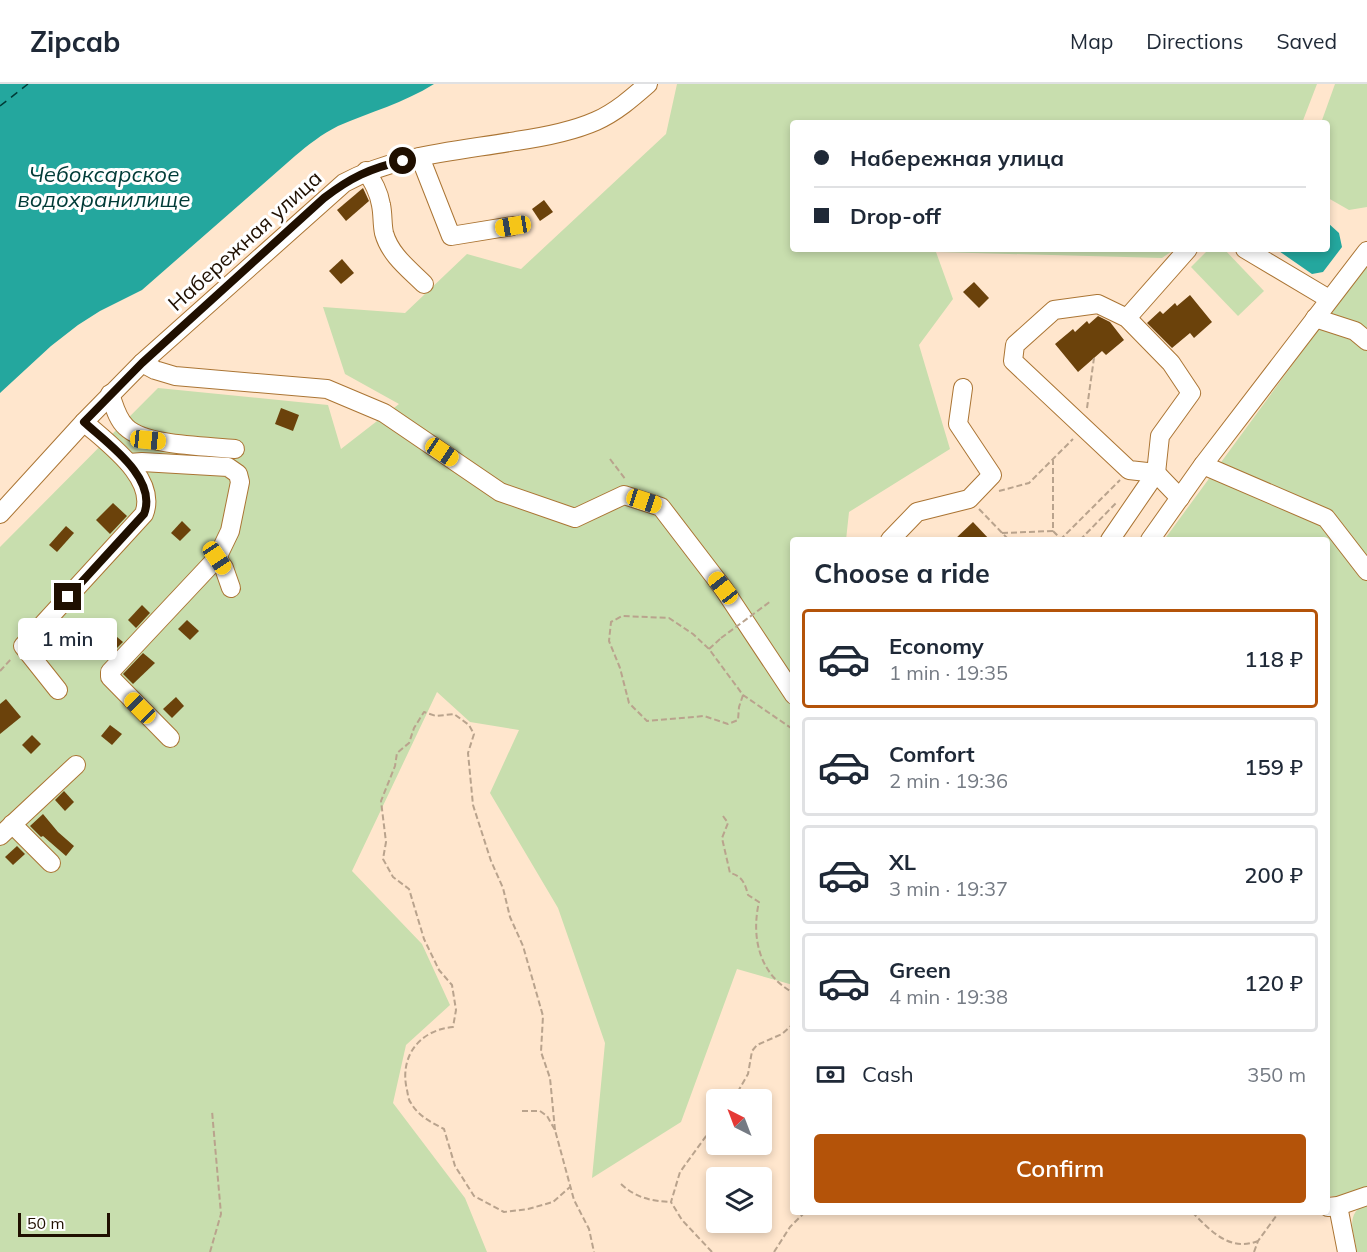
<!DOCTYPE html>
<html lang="en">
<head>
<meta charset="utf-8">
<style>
  :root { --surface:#fff; --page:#f2f2f3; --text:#1f2937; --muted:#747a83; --line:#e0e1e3; --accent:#b45309 }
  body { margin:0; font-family:Mulish,sans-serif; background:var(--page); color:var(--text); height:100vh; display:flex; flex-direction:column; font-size:22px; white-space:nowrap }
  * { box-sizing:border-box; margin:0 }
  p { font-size:20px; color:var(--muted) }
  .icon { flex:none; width:33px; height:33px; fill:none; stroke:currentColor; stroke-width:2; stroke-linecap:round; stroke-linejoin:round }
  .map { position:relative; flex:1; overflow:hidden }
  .drawer { position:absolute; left:790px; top:453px; width:540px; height:678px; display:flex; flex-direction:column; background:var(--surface); border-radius:6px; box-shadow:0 3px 9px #0003 }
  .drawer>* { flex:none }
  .top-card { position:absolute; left:790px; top:36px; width:540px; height:132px; border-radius:6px; box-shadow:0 3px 9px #0003; display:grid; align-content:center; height:132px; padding:0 24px; background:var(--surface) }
  .needle { width:39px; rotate:318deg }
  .buttons { position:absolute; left:706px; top:1005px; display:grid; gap:12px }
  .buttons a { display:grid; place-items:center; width:66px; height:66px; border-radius:6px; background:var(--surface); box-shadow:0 3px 9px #0003; font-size:30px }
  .scale { position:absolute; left:18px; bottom:15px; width:92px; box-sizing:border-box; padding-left:6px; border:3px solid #1f0f00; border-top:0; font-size:16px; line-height:21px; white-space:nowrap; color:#1f0f00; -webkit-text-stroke:4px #fff; paint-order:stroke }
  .end { position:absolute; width:27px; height:27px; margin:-14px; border:8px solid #1f0f00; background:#fff; box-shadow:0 0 0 3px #fff }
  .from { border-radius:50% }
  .bubble { position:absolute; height:42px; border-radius:6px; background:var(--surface); box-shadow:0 3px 9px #0003; font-size:20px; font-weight:600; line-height:42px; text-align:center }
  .car { position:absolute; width:18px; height:36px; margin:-18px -9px; border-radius:8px; box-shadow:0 0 4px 2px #0007; background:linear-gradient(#f5c518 24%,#345 0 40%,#f5c518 0 76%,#345 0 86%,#f5c518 0) }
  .top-card b { display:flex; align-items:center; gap:21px; height:57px; font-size:22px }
  .top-card b+b { border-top:2px solid var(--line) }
  .top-card i { width:15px; height:15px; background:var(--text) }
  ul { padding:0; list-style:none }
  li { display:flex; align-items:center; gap:18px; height:99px; margin:0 12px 9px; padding:0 12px; border:3px solid var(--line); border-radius:6px }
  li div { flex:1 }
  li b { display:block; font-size:22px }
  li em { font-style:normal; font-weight:600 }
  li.selected { border-color:var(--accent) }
  li>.icon { width:54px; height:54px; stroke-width:1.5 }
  h2 { padding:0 24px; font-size:27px; line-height:72px }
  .pay { display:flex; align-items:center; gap:15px; height:66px; padding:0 24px; font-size:22px }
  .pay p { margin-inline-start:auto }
  .action { display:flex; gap:12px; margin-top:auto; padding:12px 24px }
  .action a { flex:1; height:69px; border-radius:6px; background:var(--accent); color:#fff; font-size:24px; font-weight:600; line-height:69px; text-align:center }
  header { display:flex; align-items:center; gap:36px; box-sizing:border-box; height:84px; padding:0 30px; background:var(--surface); border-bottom:2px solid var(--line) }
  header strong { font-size:28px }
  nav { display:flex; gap:33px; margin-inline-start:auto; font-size:21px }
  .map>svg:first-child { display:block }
  .green { fill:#c8deae }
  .water { fill:#24a79e }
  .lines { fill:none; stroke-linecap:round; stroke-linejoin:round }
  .ferry { stroke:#003b37; stroke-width:1.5; stroke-dasharray:8 6; stroke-linecap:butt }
  .building { fill:#6b420b }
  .minor-casing { stroke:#ab7534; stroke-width:20 }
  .path { stroke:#b9a38d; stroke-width:2; stroke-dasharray:6 3; stroke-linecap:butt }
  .minor { stroke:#fff; stroke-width:18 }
  .path-bridge { stroke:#b9a38d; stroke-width:2; stroke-dasharray:6 3; stroke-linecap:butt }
  .route { stroke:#1f0f00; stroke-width:8 }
  .labels { text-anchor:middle; stroke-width:6; stroke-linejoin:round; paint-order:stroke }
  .street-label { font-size:21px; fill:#1f0f00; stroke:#fff }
  .water-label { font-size:22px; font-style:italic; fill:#003b37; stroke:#fff }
</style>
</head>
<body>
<header>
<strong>Zipcab</strong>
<nav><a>Map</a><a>Directions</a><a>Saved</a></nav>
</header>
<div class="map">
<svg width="1367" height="1168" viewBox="0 0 1367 1168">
  <rect width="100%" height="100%" fill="#ffe6cd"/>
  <!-- green -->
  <g class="green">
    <polygon points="677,0 1317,0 1302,39 794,39 794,165 1175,165 1162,174 936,168 953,215 919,261 950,365 849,428 846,456 794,456 793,901 737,885 681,1038 592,1094 605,959 558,824 490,709 519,646 470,638 437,608 352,787 422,860 450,921 406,961 393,1019 465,1114 487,1168 0,1168 0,463 158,304 328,321 341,365 399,320 345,290 323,223 405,229 467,170 521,185 666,50"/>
    <polygon points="1335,0 1367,0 1367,123 1349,126 1328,114 1328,39 1321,39"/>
    <polygon points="1209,165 1224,165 1264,207 1238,232 1191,183"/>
    <polygon points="1367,179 1367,1105 1341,1113 1328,1112 1328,456 1164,456"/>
    <path d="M1367,1119v49h-10c-3,-21 -13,-38 10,-49z"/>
  </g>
  <!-- water -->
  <g class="water">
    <path d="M0,0h434c-30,19 -64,28 -96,42 -16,8 -30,19 -43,30l-153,134 -42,21 -22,14 -27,21 -51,47z"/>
    <polygon points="1328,139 1339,149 1342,163 1323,188 1312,190 1276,165 1328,165"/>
  </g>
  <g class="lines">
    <!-- ferry -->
    <polyline class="ferry" points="0,22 28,0"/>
  </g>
  <!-- building -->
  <g class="building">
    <polygon points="363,104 369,117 346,137 337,126"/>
    <polygon points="544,116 553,128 540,137 532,125"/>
    <polygon points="342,175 354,189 341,200 329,187"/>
    <polygon points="974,198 989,214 979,224 963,208"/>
    <polygon points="1190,211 1212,238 1194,254 1190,249 1172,264 1147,239 1160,227 1163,230 1175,219 1177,222"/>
    <polygon points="1098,232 1110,238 1124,256 1106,271 1102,267 1078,288 1055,260 1073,245 1075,248 1087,237 1089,240"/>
    <polygon points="281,324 299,331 293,347 275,340"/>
    <polygon points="113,419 127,432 110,450 96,436"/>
    <polygon points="182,437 191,446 180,457 171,449"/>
    <polygon points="973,438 990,456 954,456"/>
    <polygon points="66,442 74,449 57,468 49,461"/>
    <polygon points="142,521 150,529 136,544 128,536"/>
    <polygon points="187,536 199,547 190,556 178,545"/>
    <polygon points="110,547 123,558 111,570 99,559"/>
    <polygon points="143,569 155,579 133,600 123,590"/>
    <polygon points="176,613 184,622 172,634 163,625"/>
    <polygon points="6,615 21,633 0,650 0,620"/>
    <polygon points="110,641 122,650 112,661 101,652"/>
    <polygon points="32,651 41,660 31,670 22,661"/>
    <polygon points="64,707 74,718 65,727 55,716"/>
    <polygon points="43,730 58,748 74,762 66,772 43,752 41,753 30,742"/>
    <polygon points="17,762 25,770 13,781 5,773"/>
  </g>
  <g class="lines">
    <defs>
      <g id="minor">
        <polyline points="420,73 451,152 513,142"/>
        <path d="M366,87c7,11 13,21 15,34 2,9 1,19 3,28 6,22 25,36 40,51"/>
        <polyline points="1245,165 1329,215"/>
        <polygon points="1098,220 1127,234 1171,279 1191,309 1160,352 1156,389 1129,386 1013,277 1015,261 1054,226"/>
        <polyline points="1127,234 1188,165"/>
        <polyline points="1315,234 1355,247 1367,257"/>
        <polyline points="142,279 155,286 175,292 327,305 384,329 500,408 575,434 624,411 661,423 723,504 794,611"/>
        <path d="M110,310c4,11 7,25 16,33 19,19 81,19 109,22"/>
        <polyline points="129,379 142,378 228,383 238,390 240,398 230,447 217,474 110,588 110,593 170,654"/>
        <polyline points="1203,381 1326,434 1367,487"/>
        <path d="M0,430l84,-92 58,-59 202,-180c52,-28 114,-32 172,-42 28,-4 55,-9 80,-20 20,-9 36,-23 52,-37"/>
        <polyline points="890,456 917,428 969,415 992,391 958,340 963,304"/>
        <polyline points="1110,456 1156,389 1180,414"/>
        <polyline points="1150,456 1203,381 1367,167"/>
        <polyline points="217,474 224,484 231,504"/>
        <path d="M58,606l-35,-44 121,-132c14,-36 -37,-71 -60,-92"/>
        <polyline points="12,740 51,779"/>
        <polyline points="0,752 76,681"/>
        <polyline points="1338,1122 1347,1168"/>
        <polyline points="1328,1123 1338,1122 1367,1112"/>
      </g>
    </defs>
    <!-- minor casing -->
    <use href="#minor" class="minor-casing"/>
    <!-- path -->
    <g class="path">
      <polyline points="1087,324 1094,274"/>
      <polyline points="610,375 626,396"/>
      <polyline points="999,407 1029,399 1073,355"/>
      <polyline points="979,425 1009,456"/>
      <polyline points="1053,447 1062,456"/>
      <polyline points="1002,449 1053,447 1053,376"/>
      <polyline points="1060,456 1120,396"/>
      <polyline points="1080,456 1116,419"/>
      <polyline points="709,565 721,554"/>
      <polyline points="0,587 12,574"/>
      <polyline points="743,611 739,623 738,636 728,640 704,632 647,637 629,619 620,584 609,557 611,538 622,532 669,534 693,550 709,565 743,611 794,646"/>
      <path d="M723,732l5,7 -6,15 8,35c12,3 15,10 18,22l11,7c-8,35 0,73 35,91"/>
      <polyline points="733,1016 748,990 752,967 757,961 782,950 794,939"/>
      <polyline points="522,1027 540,1027 547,1032 555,1046 574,1116 589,1145 594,1168"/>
      <path d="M555,1046l-5,-52 -9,-26 2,-36 -20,-70 -13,-29 -7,-29 -12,-27 -18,-56 -5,-52 6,-19 -5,-9 -15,-11 -18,2 -12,-4 -10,16 -5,15 -12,10 -2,13 -14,35 5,41 -3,17 10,18 16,12 15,50 15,31 13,15 4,25 -3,17c-34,3 -54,30 -46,63 1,4 1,10 4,13 7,13 20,19 33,26l11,37 19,30 30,16 24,-3 25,-7 17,-15"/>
      <path d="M621,1100c15,14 30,17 50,18"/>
      <path d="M1192,1128c19,19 37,40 66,29"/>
      <polyline points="210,1168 221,1130 212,1027"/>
      <polyline points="712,1168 682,1136 671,1118 680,1088 717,1037"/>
      <polyline points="774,1168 790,1143 805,1128"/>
      <polyline points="1254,1168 1258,1157 1279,1128"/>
    </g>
    <!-- minor -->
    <use href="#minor" class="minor"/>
    <!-- path-bridge -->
    <polyline class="path-bridge" points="721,554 771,517"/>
  </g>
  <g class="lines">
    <!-- route -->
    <path class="route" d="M68,513l76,-83c14,-36 -37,-71 -60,-92l58,-59 182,-165c26,-20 46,-30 79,-37"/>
  </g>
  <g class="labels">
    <!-- street labels -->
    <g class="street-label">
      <text transform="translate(245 157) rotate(-42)" y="7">Набережная улица</text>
    </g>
    <!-- water labels -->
    <g class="water-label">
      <text x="104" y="98">Чебоксарское<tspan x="104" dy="25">водохранилище</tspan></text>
    </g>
  </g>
</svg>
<div class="buttons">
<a><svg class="needle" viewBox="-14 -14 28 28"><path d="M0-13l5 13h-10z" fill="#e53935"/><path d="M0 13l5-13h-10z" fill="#747a83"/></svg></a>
<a><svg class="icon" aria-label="layers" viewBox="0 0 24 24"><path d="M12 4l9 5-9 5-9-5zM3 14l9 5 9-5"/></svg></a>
</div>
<div class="scale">50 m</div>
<i class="end from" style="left:403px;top:77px"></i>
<i class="end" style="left:68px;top:513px"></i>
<div class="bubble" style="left:18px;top:534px;width:99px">1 min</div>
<i class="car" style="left:513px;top:142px;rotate:261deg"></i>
<i class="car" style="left:148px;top:356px;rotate:96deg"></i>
<i class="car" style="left:442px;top:368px;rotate:124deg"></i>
<i class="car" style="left:644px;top:417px;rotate:108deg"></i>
<i class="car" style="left:217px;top:474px;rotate:146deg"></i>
<i class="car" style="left:723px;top:504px;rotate:322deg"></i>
<i class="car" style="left:140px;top:624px;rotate:315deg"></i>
<div class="top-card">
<b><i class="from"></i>Набережная улица</b>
<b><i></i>Drop-off</b>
</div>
<section class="drawer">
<h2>Choose a ride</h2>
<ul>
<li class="selected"><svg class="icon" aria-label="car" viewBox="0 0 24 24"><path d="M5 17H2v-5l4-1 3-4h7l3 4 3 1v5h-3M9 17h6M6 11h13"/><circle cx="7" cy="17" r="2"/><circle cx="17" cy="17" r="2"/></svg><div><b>Economy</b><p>1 min · 19:35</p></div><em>118 ₽</em></li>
<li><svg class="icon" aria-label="car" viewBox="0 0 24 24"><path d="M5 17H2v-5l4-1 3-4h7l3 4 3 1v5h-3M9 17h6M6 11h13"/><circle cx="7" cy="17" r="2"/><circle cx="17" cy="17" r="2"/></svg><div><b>Comfort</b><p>2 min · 19:36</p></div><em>159 ₽</em></li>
<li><svg class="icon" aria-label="car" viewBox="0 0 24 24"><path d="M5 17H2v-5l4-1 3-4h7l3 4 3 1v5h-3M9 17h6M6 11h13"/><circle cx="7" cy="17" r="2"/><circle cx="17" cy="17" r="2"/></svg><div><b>XL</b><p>3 min · 19:37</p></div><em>200 ₽</em></li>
<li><svg class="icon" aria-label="car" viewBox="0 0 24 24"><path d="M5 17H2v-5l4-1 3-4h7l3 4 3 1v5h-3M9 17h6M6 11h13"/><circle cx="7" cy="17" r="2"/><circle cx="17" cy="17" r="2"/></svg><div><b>Green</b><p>4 min · 19:38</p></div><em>120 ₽</em></li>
</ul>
<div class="pay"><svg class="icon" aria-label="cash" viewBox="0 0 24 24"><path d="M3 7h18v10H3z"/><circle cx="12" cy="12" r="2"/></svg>Cash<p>350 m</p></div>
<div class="action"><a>Confirm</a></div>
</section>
</div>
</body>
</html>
